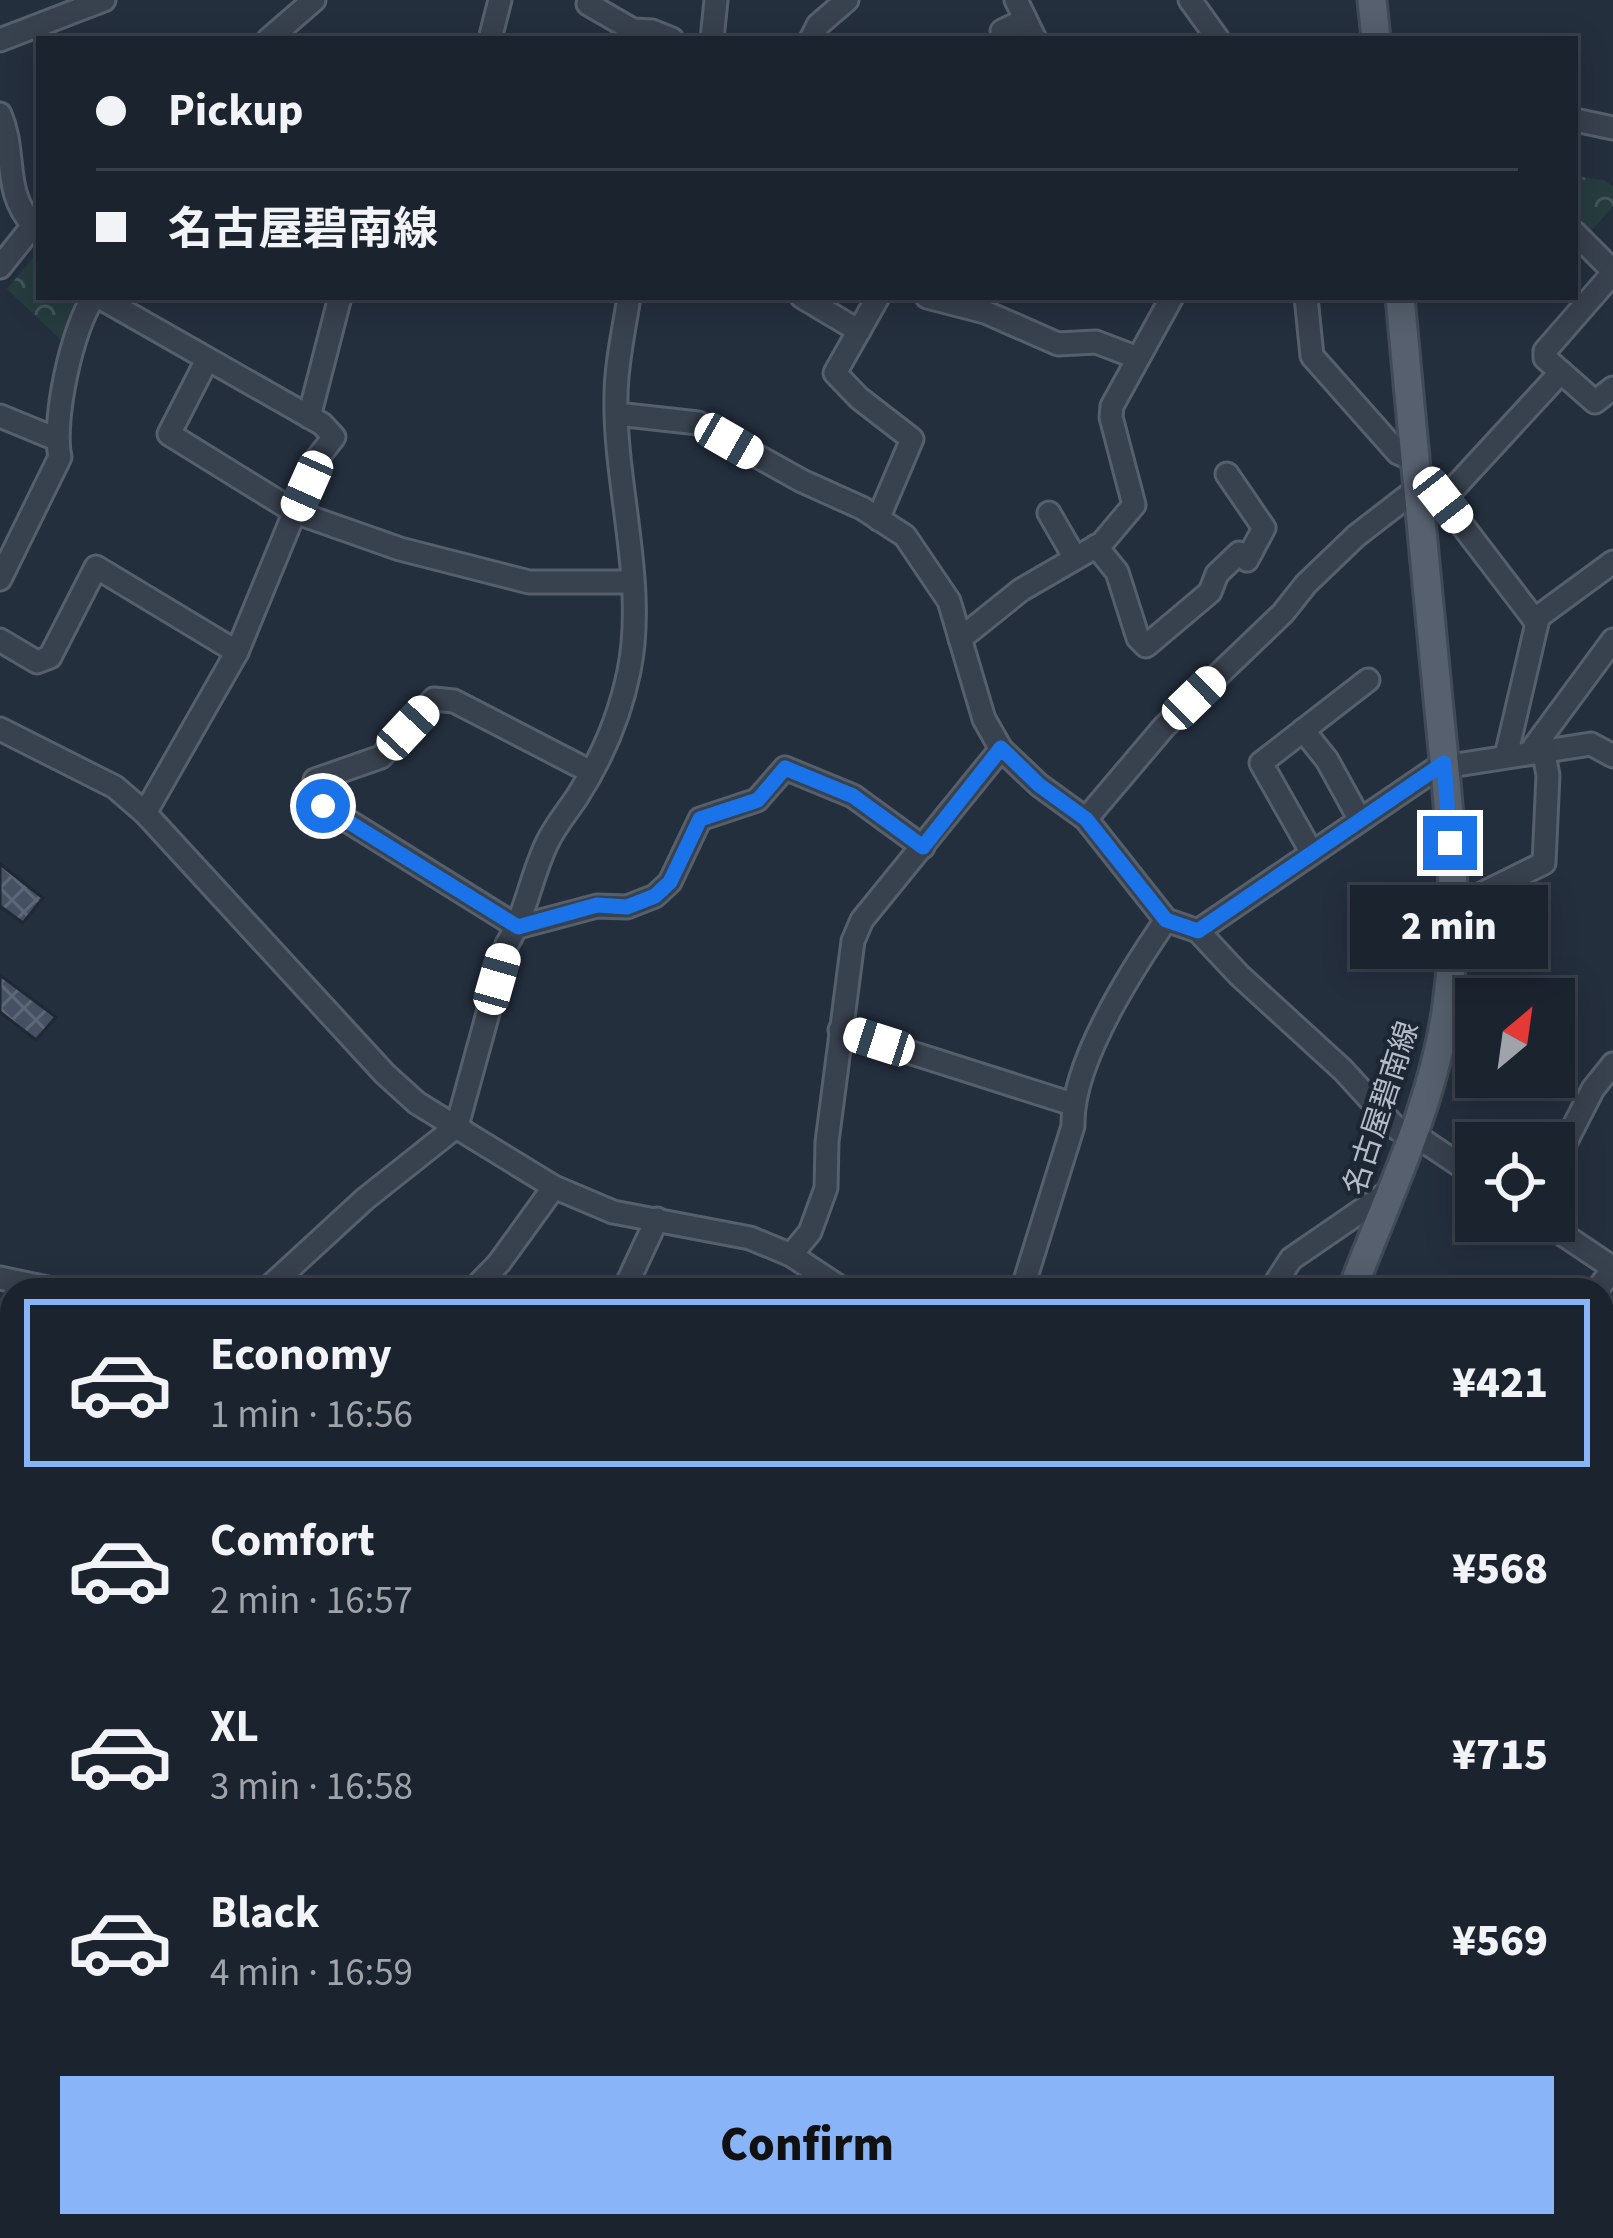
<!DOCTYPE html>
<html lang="en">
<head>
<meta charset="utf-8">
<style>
  :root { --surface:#1b232e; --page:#242b36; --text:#f1f3f6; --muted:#a0a4aa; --line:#39404a; --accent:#8ab4f8 }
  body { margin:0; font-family:"Source Sans 3","Noto Sans JP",sans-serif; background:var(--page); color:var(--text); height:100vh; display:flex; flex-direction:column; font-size:45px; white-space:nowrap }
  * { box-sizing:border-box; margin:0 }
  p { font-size:39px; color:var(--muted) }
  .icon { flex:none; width:66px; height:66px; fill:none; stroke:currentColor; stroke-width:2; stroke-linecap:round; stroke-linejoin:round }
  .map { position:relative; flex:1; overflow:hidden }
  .drawer { position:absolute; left:0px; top:1278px; width:1614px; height:960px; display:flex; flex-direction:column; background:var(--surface); border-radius:36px 36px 0 0; box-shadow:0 6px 30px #0003,0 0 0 3px var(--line) }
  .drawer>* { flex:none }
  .top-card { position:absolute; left:36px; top:36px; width:1542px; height:264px; border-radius:0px; box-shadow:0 6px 30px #0003,0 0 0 3px var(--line); display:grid; align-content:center; height:264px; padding:0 60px; background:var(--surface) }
  .needle { width:78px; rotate:29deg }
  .controls { position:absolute; left:1455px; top:978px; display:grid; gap:24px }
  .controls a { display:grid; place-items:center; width:120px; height:120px; border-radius:0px; background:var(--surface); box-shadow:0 6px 30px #0003,0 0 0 3px var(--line); font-size:60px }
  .end { position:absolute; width:54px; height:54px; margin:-27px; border:15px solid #1a73e8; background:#fff; box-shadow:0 0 0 6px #fff }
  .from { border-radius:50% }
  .bubble { position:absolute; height:84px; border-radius:0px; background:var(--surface); box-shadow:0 6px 30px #0003,0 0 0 3px var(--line); font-size:39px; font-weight:800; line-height:84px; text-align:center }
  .car { position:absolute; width:36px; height:72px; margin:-36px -18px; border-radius:15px; box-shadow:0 0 9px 3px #0007; background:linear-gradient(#fff 24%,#345 0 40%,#fff 0 76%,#345 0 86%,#fff 0) }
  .top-card b { display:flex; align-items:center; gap:42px; height:114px; font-size:45px }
  .top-card b+b { border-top:3px solid var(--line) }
  .top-card i { width:30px; height:30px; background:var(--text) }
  ul { padding:21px 0 0; list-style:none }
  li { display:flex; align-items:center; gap:36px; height:168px; margin:0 24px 18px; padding:0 36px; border:6px solid transparent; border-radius:0px }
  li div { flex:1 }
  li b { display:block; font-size:45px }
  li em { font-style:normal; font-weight:800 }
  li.on { border-color:var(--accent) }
  li>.icon { width:108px; height:108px; stroke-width:1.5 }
  .action { display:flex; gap:24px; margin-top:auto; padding:24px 60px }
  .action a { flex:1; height:138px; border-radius:0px; background:var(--accent); color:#111; font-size:48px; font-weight:800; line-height:138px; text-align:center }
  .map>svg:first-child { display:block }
  .park { fill:url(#park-crowns) }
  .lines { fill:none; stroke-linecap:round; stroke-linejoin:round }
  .river { stroke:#394c67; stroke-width:33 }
  .building { fill:url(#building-cross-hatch); stroke:#1f2835; stroke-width:3 }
  .minor-casing { stroke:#565f6c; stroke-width:27 }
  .major-casing { stroke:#414a57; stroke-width:33 }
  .minor { stroke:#38414e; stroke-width:21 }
  .major { stroke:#56606e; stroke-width:27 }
  .rail-casing { stroke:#5a6575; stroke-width:10 }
  .rail { stroke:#1d2633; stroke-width:6; stroke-dasharray:18; stroke-linecap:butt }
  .route { stroke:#1a73e8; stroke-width:15 }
  .labels { text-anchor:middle; stroke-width:9; stroke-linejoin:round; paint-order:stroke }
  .street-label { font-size:30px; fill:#b4bcc9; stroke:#1d2633 }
</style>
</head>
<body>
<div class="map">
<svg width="1613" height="2238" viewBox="0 0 1613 2238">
  <defs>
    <pattern id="park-crowns" width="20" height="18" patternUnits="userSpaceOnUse" patternTransform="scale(3)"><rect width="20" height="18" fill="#263c3f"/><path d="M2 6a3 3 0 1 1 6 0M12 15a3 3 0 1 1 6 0" fill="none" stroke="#435659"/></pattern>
    <pattern id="building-cross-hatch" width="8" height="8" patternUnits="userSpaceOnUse" patternTransform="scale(3)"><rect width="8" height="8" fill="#455162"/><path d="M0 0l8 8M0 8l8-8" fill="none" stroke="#5d6877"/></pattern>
  </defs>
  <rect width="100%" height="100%" fill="#242f3e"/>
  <!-- park -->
  <g class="park">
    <polygon points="1575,176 1604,180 1613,186 1613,206 1588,235 1575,223"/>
    <polygon points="39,250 39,297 80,297 64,343 7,289"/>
  </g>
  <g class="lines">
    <!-- river -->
    <g class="river">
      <polyline points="0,2157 12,2164"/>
      <polyline points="83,2226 92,2238"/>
    </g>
  </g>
  <!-- building -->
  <g class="building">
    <polygon points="0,864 43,898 23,923 0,906"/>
    <polygon points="0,975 56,1017 36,1040 0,1012"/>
  </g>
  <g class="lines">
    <defs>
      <g id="minor">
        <polyline points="589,0 588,4 633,30 652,31 672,39"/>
        <polyline points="1016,0 1035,39"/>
        <polyline points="1190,0 1218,39"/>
        <polyline points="269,39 314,0"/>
        <polyline points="490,39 500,0"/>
        <polyline points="712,39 716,0"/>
        <polyline points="811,39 818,25 847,0"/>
        <polyline points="1004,39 1002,31 1025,20"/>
        <polyline points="0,40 104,0"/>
        <path d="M0,114c17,40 2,77 33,111"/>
        <polyline points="1575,120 1613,128"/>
        <polyline points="1575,233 1613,271"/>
        <polyline points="0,267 39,218"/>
        <polyline points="1613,273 1545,351 1545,358 1595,402 1613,388"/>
        <polyline points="99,297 322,424 334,437 316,460 237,652 145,813"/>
        <polyline points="802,297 859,331"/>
        <polyline points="878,297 835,373 859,398 912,439 878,519"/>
        <polyline points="927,297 985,312 1058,344 1096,342 1138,358"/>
        <polyline points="1306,297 1312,356 1398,453 1416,461"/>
        <polyline points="207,360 169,434 295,512 400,549 529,582 631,582"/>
        <polyline points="617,414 698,423 802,481 862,508 905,536 949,601 984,719 1001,749 1039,785 1086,819 1166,920 1198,931 1239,975 1343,1070 1397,1129 1412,1133 1476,1176"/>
        <polyline points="0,416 56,439"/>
        <polyline points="309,417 340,297"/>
        <polyline points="1443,500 1537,623 1506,756"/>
        <polyline points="1049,513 1075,558"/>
        <polyline points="1096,546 1117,572 1138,638 1146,646 1210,592 1217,574 1239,553 1247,560 1264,528 1227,474"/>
        <path d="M0,579l60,-122c-8,-35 12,-130 34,-160"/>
        <polyline points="1534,620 1613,562"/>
        <polyline points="960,639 1021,590 1102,543 1134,505 1111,417 1112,406 1172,297"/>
        <polyline points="0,640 37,662 50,657 96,567 237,652"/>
        <polyline points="0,729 115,787 145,813 385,1074 417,1103 554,1187 613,1212 750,1238 791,1255 844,1290"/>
        <polyline points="1303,730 1327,760 1360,820"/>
        <polyline points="1531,751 1613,640"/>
        <polyline points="1444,767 1591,744 1613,756"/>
        <polyline points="591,772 454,701 434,699 381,757 315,780 324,806 518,927 597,906 627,907 655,896 670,882 700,819 757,800 785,768 853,796 923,847"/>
        <polyline points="1086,819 1164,727 1283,613 1306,584 1356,536 1418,488 1433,490 1443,500 1561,372"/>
        <polyline points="1312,853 1261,763 1368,680"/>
        <polyline points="1453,908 1544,863 1548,775 1543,749"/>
        <polyline points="1198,931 1444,763"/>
        <polyline points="840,1030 1072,1104"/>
        <polyline points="1554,1165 1593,1089 1613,1064"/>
        <polyline points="1543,1221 1613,1268"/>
        <polyline points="791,1255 810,1232 826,1188 827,1142 853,941 862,920 1001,749"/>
        <polyline points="0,1278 57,1290"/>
        <path d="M266,1290l99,-91 92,-73 50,-182c19,-30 24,-68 40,-101 8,-17 20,-31 30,-46 25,-39 43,-81 52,-126 18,-88 -15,-187 -13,-274 0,-33 8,-67 13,-100"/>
        <polyline points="473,1290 499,1263 554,1187"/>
        <polyline points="624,1290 657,1219"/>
        <path d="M1022,1290l51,-164c-2,-62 58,-155 93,-206"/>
        <polyline points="1271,1290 1291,1259 1390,1191"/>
        <polyline points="1597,1290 1613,1269"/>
        <polyline points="0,1473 12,1464"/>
        <polyline points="0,1551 12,1571"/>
        <polyline points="0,1901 12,1912"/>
        <polyline points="0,2131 12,2138"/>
        <polyline points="122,2226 132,2238"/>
        <polyline points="353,2226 370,2238"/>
        <polyline points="1177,2226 1200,2238"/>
        <polyline points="222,2238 224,2226"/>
        <polyline points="706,2238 709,2226"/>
      </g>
      <g id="major">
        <polyline points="1372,0 1376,39"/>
        <path d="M1352,1290c35,-92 82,-187 95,-285 15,-109 -1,-218 -11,-327 -13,-127 -24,-254 -36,-381"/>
        <polyline points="991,2238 995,2226"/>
      </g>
    </defs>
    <!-- minor casing -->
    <use href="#minor" class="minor-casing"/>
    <!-- major casing -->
    <use href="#major" class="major-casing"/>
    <!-- minor -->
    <use href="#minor" class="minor"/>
    <!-- major -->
    <use href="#major" class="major"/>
    <defs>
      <g id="rail">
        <polyline points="1602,1523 1613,1471"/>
        <polyline points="1396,2238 1401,2226"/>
      </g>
    </defs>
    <!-- rail casing -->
    <use href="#rail" class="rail-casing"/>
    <!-- rail -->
    <use href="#rail" class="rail"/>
  </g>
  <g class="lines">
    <!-- route -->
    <polyline class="route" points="323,806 518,927 597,905 627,907 655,896 670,882 700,819 758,800 785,768 853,796 923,847 1001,748 1039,785 1086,819 1166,920 1198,931 1444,763 1450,843"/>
  </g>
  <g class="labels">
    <!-- street labels -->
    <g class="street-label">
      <text transform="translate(1381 1108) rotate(-72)" y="10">名古屋碧南線</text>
    </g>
  </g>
</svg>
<div class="controls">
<a><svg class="needle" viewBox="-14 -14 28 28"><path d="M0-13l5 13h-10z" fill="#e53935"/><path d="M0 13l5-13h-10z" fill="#a0a4aa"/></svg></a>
<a><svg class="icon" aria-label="locate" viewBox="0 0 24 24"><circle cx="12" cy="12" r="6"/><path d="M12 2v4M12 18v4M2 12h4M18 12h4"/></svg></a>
</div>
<i class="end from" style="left:323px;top:806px"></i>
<i class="end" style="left:1450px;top:843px"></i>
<div class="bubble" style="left:1350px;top:885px;width:198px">2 min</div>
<i class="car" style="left:729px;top:441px;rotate:120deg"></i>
<i class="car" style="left:307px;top:486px;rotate:204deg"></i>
<i class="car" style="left:1443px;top:500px;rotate:142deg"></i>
<i class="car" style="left:1194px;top:698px;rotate:46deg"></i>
<i class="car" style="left:408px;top:728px;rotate:43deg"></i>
<i class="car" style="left:497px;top:979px;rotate:16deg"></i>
<i class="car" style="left:879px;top:1042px;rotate:288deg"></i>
<div class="top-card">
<b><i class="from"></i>Pickup</b>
<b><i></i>名古屋碧南線</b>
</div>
<section class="drawer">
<ul>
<li class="on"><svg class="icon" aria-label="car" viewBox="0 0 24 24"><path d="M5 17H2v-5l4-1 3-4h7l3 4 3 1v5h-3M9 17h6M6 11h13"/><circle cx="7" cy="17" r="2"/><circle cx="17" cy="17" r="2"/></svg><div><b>Economy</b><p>1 min · 16:56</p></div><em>¥421</em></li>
<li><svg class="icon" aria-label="car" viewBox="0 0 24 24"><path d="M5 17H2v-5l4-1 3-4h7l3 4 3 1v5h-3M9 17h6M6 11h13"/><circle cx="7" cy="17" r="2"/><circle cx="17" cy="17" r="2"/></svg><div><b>Comfort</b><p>2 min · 16:57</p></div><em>¥568</em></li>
<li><svg class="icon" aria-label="car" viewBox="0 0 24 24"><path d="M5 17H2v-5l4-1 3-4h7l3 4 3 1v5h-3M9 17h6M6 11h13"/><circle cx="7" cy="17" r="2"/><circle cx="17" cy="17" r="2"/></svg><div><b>XL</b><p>3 min · 16:58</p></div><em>¥715</em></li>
<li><svg class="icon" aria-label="car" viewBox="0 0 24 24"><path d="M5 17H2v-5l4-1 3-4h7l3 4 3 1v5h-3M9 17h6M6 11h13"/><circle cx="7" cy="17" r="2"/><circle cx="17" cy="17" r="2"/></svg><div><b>Black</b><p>4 min · 16:59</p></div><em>¥569</em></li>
</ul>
<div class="action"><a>Confirm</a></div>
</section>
</div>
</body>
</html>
